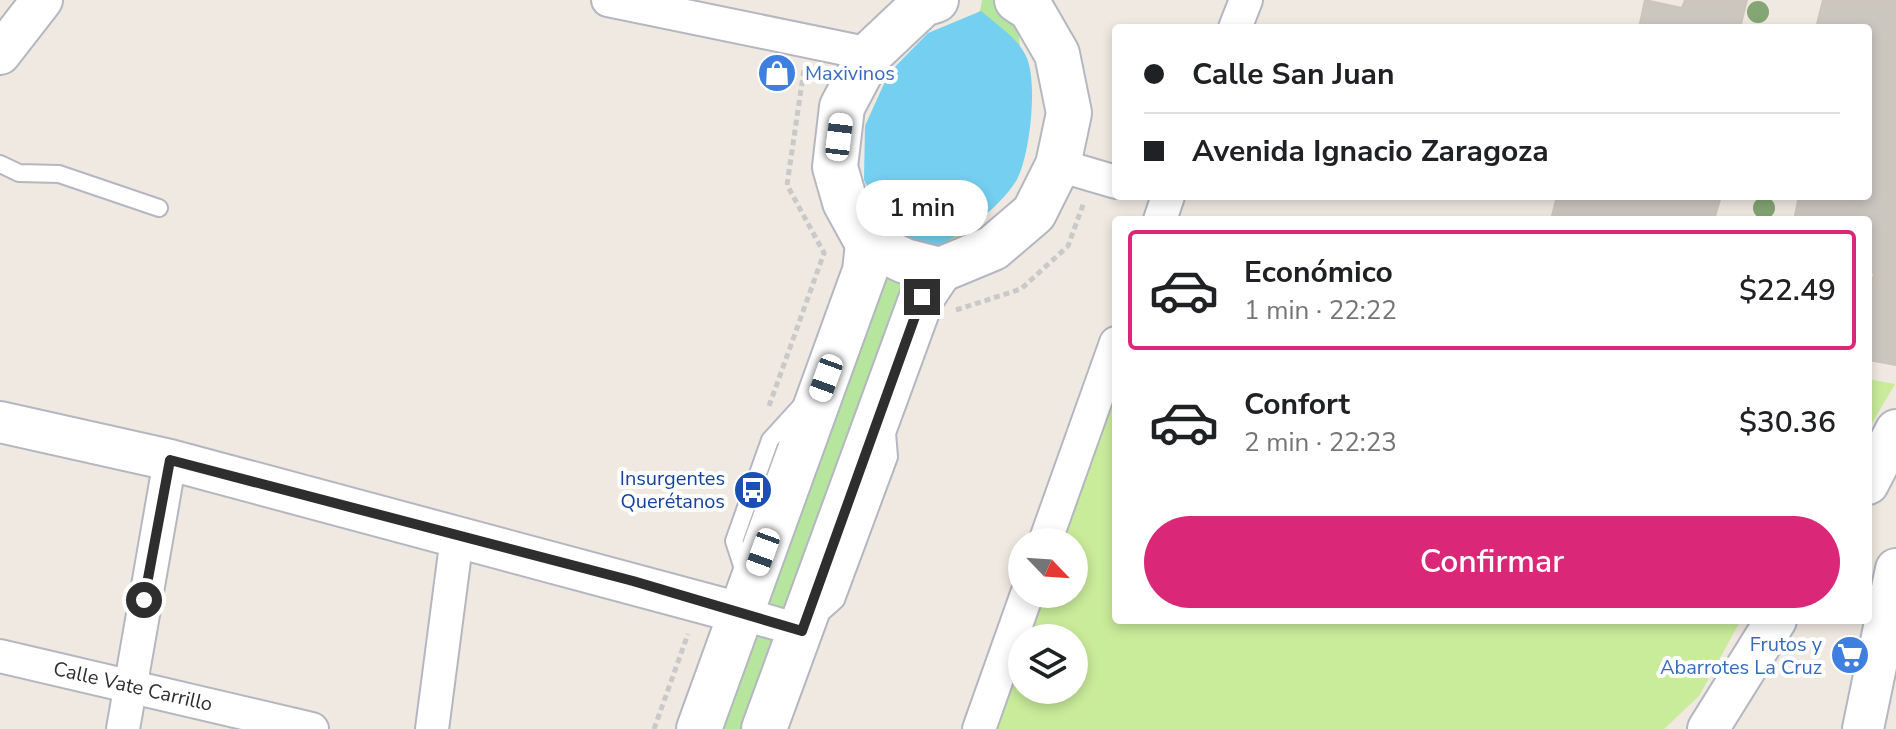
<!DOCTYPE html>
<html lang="es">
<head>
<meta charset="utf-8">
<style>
  :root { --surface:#fff; --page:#f6f6f6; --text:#202124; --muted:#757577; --line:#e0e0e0; --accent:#db2777 }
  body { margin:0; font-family:"Nunito Sans",sans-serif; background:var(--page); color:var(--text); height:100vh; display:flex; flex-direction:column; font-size:30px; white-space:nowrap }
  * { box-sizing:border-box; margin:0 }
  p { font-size:26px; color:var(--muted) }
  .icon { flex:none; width:44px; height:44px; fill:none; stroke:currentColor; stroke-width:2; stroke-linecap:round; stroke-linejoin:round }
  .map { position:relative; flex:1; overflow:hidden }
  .sheet { position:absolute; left:1112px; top:216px; width:760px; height:408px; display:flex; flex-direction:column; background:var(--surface); border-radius:8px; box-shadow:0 4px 12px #0003 }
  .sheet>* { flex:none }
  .hud { position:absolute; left:1112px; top:24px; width:760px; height:176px; border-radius:8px; box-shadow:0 4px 12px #0003; display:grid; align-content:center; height:176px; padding:0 32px; background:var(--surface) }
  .needle { width:52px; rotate:115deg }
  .tools { position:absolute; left:1008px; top:528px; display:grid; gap:16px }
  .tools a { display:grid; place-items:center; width:80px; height:80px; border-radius:50%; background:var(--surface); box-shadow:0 4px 12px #0003; font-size:40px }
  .end { position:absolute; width:36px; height:36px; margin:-18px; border:10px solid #2e2e2e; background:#fff; box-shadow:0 0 0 4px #fff }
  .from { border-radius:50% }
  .bubble { position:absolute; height:56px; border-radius:28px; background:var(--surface); box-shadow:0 4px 12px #0003; font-size:26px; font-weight:600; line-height:56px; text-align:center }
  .car { position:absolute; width:24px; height:48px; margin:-24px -12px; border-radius:10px; box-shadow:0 0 6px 2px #0007; background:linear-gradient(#fff 24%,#345 0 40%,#fff 0 76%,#345 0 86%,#fff 0) }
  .hud b { display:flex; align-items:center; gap:28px; height:76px; font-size:30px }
  .hud b+b { border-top:2px solid var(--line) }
  .hud i { width:20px; height:20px; background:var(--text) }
  ul { padding:14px 0 0; list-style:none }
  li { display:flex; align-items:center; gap:24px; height:120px; margin:0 16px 12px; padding:0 16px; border:4px solid transparent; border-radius:8px }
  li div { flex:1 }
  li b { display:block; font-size:30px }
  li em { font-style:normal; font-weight:600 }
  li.on { border-color:var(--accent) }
  li>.icon { width:72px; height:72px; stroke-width:1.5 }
  .cta { display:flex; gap:16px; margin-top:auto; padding:16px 32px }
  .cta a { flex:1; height:92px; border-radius:48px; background:var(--accent); color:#fff; font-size:32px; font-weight:600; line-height:92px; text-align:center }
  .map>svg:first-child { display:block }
  .green { fill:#b6e59e }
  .pitch { fill:#c9ec9a }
  .water { fill:#75cff0 }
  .building { fill:#cbc7bf; stroke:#cbc5ba; stroke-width:2 }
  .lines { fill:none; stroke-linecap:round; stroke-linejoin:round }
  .service-casing { stroke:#b4b7c1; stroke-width:20 }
  .minor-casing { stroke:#b4b7c1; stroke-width:36 }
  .tertiary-casing { stroke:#b4b7c1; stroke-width:44 }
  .secondary-casing { stroke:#b4b7c1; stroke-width:48 }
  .path { stroke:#c9c9c9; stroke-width:5; stroke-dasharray:6 4; stroke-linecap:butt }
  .service { stroke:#fff; stroke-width:16 }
  .minor { stroke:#fff; stroke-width:32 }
  .tertiary { stroke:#fff; stroke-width:40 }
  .secondary { stroke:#fff; stroke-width:44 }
  .tree { fill:#84a574 }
  .route { stroke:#2e2e2e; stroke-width:10 }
  .labels { text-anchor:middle; stroke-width:8; stroke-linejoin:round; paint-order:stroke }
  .shop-label { font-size:20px; fill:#366cbe; stroke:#fff; text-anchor:start }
  .transit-label { font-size:20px; fill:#164399; stroke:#fff; text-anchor:end }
  .street-label { font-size:20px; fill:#2e2e2e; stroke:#fff }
</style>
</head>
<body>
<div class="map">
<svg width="1896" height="729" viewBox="0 0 1896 729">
  <rect width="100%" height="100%" fill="#efe9e1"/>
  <!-- green -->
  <polygon class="green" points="982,0 1022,0 1018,25 1028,137 1017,180 963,231 916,289 755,729 709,729 881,270 865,126 889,73 980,11"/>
  <!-- pitch -->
  <g class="pitch">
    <polygon points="1868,379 1895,384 1868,430"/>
    <polygon points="1116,392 1116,620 1741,620 1699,696 1664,729 996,729 1022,656 1022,690 1074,690 1074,638 1029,638 1044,594 1074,594 1074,542 1063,542"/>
  </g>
  <!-- water -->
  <path class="water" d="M981,11c13,11 36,27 44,43 14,24 5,104 -9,127 -19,30 -51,49 -80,67l-45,-16 -27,-52 1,-54 24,-53 39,-40z"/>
  <!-- building -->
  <g class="building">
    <polygon points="1645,0 1682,8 1685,0 1747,0 1740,28 1639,28"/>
    <polygon points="1823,0 1896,0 1896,365 1868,360 1868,304 1874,273 1868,272 1868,220 1794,220 1799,196 1868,196 1868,28 1816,28"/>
    <polygon points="1557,196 1721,196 1714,220 1551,220"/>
  </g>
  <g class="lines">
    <defs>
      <g id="service">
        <polyline points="0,164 19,173 59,174 159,208"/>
        <polyline points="745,575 734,541 770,440 801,406"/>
        <polyline points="818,616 836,600 889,457 887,433"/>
      </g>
      <g id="minor">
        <polyline points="608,0 870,54"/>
        <polyline points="1235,28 1246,0"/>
        <polyline points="1058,165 1116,182"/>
        <polyline points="1160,220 1168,196"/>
        <polyline points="1045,542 1116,343"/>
        <polyline points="740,613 802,631"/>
        <polyline points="0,656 312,729"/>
        <polyline points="123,729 170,460"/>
        <polyline points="432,729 457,537"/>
        <polyline points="979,729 1027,594"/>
      </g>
      <g id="tertiary">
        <polyline points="0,54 42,0"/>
        <polyline points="0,422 170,460 740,613"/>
        <polyline points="1868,484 1896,430"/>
        <polyline points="1708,729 1776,620"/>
        <polyline points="1863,729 1896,569"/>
      </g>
      <g id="secondary">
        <polyline points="936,0 923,4 870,54 842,107 835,167 845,202 868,244 905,261 940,270 993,248 1034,213 1058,165 1069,113 1057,54 1031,9 1017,0"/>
        <polyline points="699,729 865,271 868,244"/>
        <polyline points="764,729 922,297 940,270"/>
      </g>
    </defs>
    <!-- service casing -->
    <use href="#service" class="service-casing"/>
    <!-- minor casing -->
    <use href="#minor" class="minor-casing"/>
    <!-- tertiary casing -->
    <use href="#tertiary" class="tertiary-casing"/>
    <!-- secondary casing -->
    <use href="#secondary" class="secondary-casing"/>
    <!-- path -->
    <g class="path">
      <polyline points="956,310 1021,289 1068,246 1084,202"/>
      <polyline points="769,406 824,253 787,185 804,69"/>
      <polyline points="654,729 688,634"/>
    </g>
    <!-- service -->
    <use href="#service" class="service"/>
    <!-- minor -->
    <use href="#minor" class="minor"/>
    <!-- tertiary -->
    <use href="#tertiary" class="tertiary"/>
    <!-- secondary -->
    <use href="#secondary" class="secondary"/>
  </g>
  <!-- trees -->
  <g class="tree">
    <circle cx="1758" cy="12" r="11"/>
    <circle cx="1764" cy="208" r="11"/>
  </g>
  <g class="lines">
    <!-- route -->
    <polyline class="route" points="144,600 170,460 633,581 802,631 922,297"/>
  </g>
  <!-- icons -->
  <defs>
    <symbol id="shop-disc" viewBox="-11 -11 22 22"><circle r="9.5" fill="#3f7fe0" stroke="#fff"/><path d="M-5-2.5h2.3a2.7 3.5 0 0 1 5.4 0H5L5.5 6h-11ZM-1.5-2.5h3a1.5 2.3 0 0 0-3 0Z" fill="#fff"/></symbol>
    <symbol id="bus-disc" viewBox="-11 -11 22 22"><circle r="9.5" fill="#1a4fb4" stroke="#fff"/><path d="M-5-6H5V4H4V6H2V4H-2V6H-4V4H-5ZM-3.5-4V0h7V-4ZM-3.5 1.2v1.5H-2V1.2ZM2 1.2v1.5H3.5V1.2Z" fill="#fff"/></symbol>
    <symbol id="supermarket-disc" viewBox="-11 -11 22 22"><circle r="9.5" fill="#3f7fe0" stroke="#fff"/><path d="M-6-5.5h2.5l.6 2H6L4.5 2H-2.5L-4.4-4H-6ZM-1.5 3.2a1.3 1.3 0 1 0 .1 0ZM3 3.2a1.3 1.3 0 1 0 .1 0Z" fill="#fff"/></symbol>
  </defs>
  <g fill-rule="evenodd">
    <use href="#shop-disc" x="755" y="51" width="44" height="44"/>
    <use href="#bus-disc" x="731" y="468" width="44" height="44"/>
    <use href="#supermarket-disc" x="1828" y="633" width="44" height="44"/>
  </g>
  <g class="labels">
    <!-- shop labels -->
    <g class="shop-label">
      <text x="805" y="80">Maxivinos</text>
      <text x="1822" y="651" text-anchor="end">Frutos y<tspan x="1822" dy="23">Abarrotes La Cruz</tspan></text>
    </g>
    <!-- transit labels -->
    <g class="transit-label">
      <text x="725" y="485">Insurgentes<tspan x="725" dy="23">Querétanos</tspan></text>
    </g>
    <!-- street labels -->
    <g class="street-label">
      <text transform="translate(133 686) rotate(13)" y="7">Calle Vate Carrillo</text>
    </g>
  </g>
</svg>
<div class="tools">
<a><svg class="needle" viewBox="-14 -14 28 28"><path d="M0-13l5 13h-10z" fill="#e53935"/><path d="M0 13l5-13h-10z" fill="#757577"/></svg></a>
<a><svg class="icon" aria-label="layers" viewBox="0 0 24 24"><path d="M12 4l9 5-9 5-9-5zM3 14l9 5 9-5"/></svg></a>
</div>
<i class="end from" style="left:144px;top:600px"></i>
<i class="end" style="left:922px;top:297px"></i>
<div class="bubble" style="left:856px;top:180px;width:132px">1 min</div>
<i class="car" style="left:839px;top:137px;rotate:7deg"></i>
<i class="car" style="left:826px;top:378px;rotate:200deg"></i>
<i class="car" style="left:763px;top:552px;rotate:200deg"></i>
<div class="hud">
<b><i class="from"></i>Calle San Juan</b>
<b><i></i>Avenida Ignacio Zaragoza</b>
</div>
<section class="sheet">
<ul>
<li class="on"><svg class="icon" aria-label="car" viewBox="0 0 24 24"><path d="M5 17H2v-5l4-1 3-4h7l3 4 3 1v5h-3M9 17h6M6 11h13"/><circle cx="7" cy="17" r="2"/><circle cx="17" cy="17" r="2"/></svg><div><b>Económico</b><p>1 min · 22:22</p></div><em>$22.49</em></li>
<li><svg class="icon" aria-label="car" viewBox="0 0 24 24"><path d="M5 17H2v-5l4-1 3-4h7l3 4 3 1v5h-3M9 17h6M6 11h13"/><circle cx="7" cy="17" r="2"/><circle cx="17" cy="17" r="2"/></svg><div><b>Confort</b><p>2 min · 22:23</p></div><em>$30.36</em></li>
</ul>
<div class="cta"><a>Confirmar</a></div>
</section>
</div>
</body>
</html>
